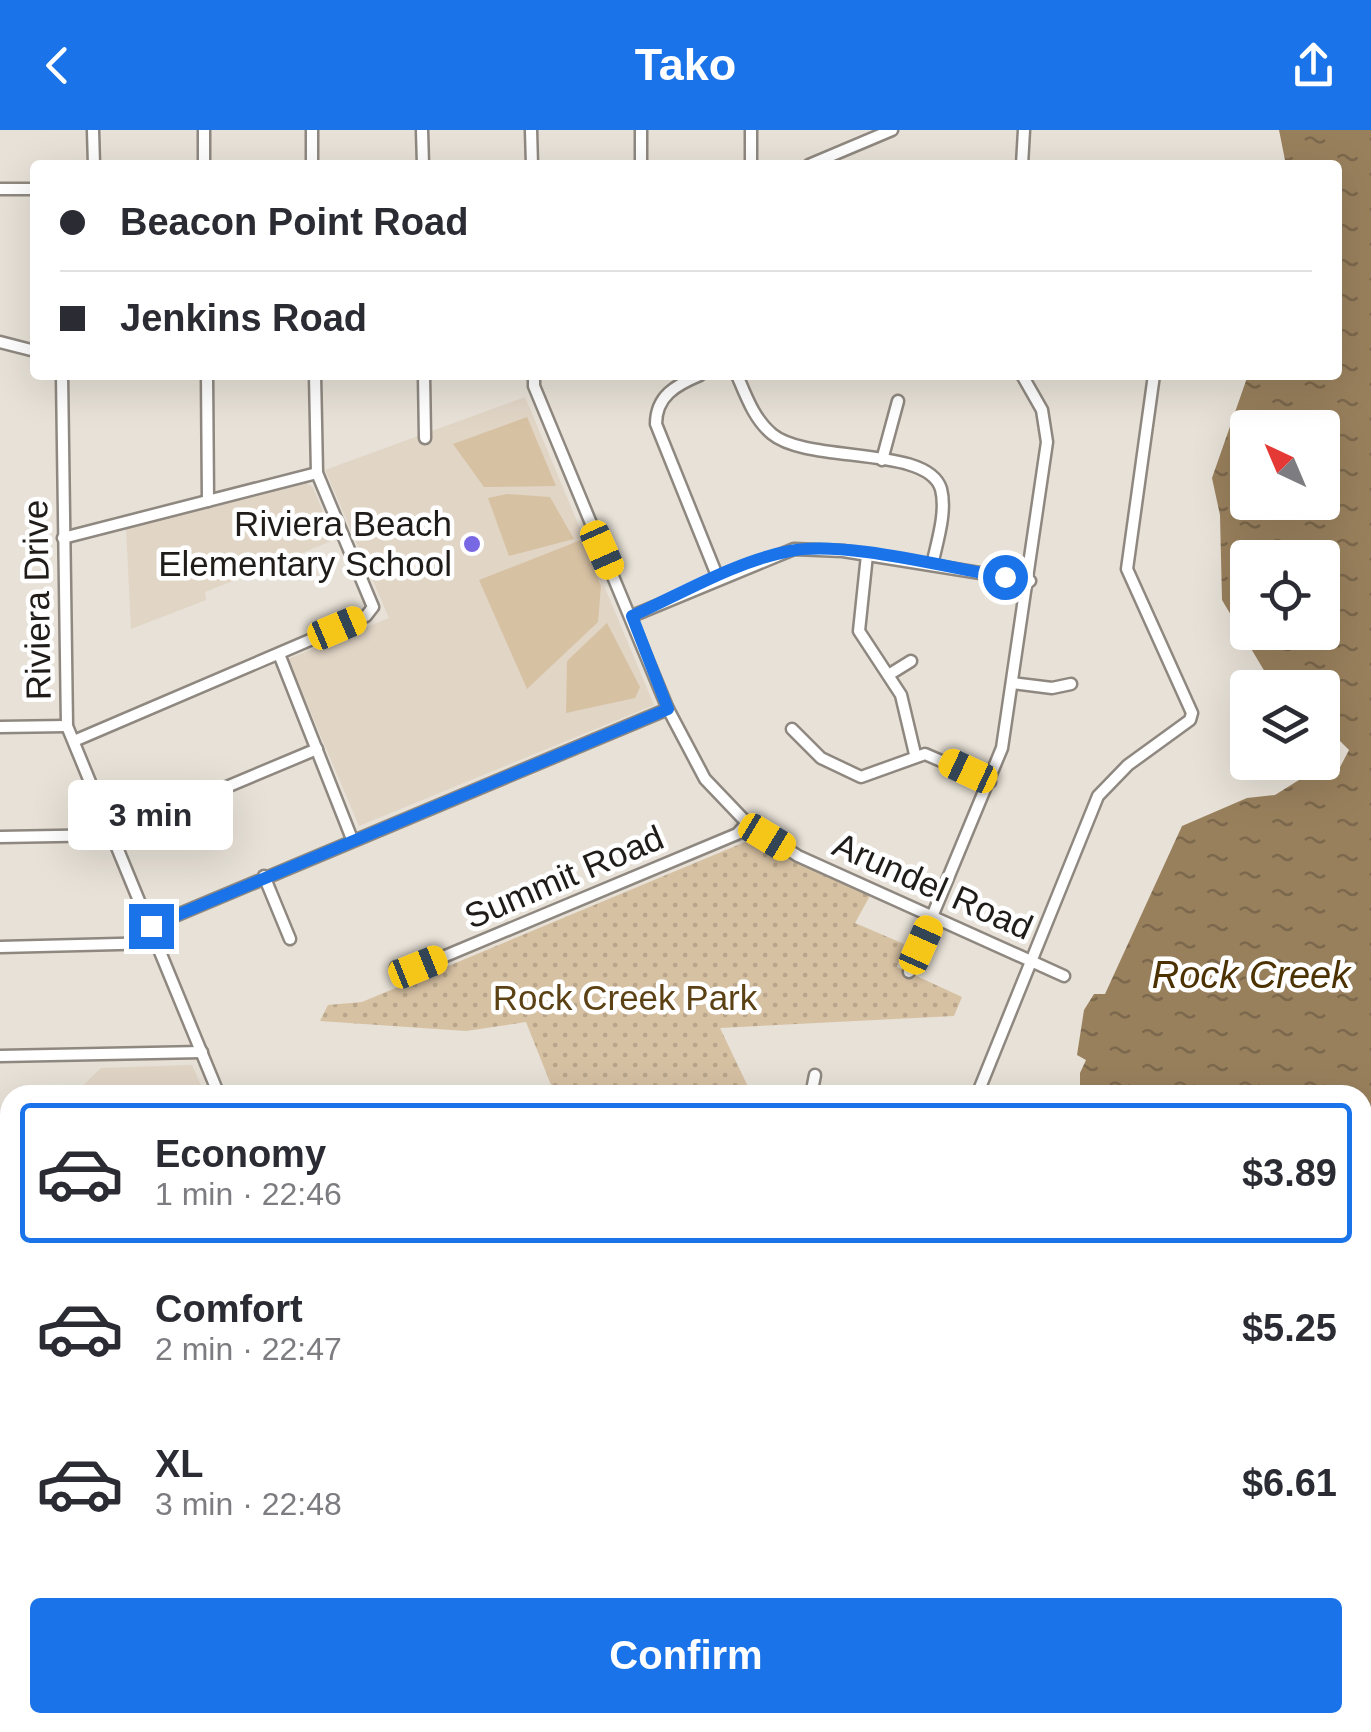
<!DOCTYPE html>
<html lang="en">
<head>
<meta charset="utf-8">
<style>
  :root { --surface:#fff; --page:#f2f2f3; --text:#2b2b33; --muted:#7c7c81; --line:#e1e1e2; --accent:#1a73e8 }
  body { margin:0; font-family:Arial,sans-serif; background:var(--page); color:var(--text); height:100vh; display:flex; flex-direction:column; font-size:38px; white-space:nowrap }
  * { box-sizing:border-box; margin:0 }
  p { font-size:32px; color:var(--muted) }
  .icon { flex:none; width:55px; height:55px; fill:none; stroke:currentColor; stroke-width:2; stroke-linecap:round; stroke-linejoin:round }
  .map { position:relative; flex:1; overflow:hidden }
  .details { position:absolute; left:0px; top:955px; width:1372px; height:648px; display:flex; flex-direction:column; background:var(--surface); border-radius:30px 30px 0 0; box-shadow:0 10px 40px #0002 }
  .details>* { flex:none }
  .guide { position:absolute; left:30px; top:30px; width:1312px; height:220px; border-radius:10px; box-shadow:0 10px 40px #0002; display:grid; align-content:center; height:220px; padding:0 30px; background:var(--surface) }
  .needle { width:65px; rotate:316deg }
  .buttons { position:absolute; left:1230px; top:280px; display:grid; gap:20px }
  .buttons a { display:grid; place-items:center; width:110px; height:110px; border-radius:10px; background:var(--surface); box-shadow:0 10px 40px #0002; font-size:50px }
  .end { position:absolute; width:45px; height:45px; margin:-22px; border:12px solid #1a73e8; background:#fff; box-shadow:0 0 0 5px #fff }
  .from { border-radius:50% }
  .bubble { position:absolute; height:70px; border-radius:10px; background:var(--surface); box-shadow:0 10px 40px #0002; font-size:32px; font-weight:800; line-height:70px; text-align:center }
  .car { position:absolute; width:30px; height:60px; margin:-30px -15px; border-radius:12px; box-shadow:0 0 8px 2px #0007; background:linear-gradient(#f5c518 24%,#345 0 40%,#f5c518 0 76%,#345 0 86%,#f5c518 0) }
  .guide b { display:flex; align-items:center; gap:35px; height:95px; font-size:38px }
  .guide b+b { border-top:2px solid var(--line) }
  .guide i { width:25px; height:25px; background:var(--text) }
  ul { padding:18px 0 0; list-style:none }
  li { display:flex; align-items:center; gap:30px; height:140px; margin:0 20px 15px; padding:0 10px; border:5px solid transparent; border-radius:10px }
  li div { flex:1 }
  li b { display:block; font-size:38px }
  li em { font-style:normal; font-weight:800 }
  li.current { border-color:var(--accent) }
  li>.icon { width:90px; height:90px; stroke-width:1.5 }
  .cta { display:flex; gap:20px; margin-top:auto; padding:20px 30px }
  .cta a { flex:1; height:115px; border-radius:10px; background:var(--accent); color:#fff; font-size:40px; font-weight:800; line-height:115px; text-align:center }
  header { display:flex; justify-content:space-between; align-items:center; height:130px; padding:0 30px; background:var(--accent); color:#fff; font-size:45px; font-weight:800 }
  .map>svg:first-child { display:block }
  .built { fill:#e1d5c6 }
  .grass { fill:#d7c1a3 }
  .park { fill:url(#park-dots) }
  .water { fill:url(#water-ripples); fill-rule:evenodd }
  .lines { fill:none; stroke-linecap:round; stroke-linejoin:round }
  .minor-casing { stroke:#8e8880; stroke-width:15 }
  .major-casing { stroke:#8e8880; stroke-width:18 }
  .minor { stroke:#fff; stroke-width:10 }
  .major { stroke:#fff; stroke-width:12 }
  .route { stroke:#1a73e8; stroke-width:12 }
  .poi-dot { fill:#7868e3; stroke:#fff; stroke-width:4 }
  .labels { text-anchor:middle; stroke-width:9; stroke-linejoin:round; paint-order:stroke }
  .poi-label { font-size:35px; fill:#1f1c19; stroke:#fff; text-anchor:end }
  .street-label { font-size:35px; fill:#1f1c19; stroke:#fff }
  .park-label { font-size:35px; fill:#5c4114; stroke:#fff }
  .water-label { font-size:38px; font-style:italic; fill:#4c3101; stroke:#fff }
</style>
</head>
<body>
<header><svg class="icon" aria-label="back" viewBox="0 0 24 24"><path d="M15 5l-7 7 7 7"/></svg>Tako<svg class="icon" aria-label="share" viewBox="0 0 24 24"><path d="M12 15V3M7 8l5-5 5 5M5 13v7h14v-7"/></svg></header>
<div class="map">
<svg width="1371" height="1602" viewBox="0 0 1371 1602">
  <defs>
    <pattern id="park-dots" width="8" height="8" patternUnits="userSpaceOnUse" patternTransform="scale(2.5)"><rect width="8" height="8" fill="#d7c1a3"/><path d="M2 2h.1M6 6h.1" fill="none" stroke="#b8a58c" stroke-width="1.8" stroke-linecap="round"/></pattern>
    <pattern id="water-ripples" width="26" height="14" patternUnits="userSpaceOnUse" patternTransform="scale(2.5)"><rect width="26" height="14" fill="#99805d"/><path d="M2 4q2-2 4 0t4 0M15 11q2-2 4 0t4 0" fill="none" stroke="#7c684c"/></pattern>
  </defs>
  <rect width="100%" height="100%" fill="#e7e1d7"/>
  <!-- built -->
  <g class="built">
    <polygon points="525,267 654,575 359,696 288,529 389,488 325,340"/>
    <polygon points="305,352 313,357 334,410 205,462 206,470 131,499 126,398"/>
    <polygon points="192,935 205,965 73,965 101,938"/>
    <polygon points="418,1593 508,1593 510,1602 421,1602"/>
  </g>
  <!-- grass -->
  <g class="grass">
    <polygon points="527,287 556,356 484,357 453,314"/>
    <polygon points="507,364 550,367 574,409 509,426 488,368"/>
    <polygon points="581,410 601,456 598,492 527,559 479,450"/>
    <polygon points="607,493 640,557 635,568 566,583 567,531"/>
  </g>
  <!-- park -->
  <polygon class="park" points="757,707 872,762 855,793 904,814 897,837 962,867 954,886 720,898 752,965 555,965 526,892 466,901 320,891 328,875 362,872"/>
  <!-- water -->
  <g class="water">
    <path d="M1279,0h92v1119l-8,-4 -1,-150h-282v-22l6,-13 -9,-5 7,-45 10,-16h11l77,-168 65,-28 28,-3 40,-25 22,3 12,-23 -26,-26 -1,-36 -48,-1 -52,-87 -2,-85 -8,-37 36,-103h90v-210h-52zM1248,298h74v74h-74zM1248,428h74v74h-74z"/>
    <polygon points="1363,1497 1371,1521 1371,1602 1187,1602 1167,1593 1362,1592"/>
  </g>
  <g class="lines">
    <defs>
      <g id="minor">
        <polyline points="93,0 94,35"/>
        <polyline points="204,0 204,35"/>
        <polyline points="312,0 312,35"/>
        <polyline points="422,0 423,35"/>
        <polyline points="531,0 532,35"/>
        <polyline points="751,0 751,35"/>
        <polyline points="641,35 641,0"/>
        <polyline points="809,35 892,0"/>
        <polyline points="1022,35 1024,0"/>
        <polyline points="0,59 35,59"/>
        <polyline points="0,212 35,221"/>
        <polyline points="62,245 67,596 219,965"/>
        <polyline points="207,245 208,371"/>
        <polyline points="424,245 425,308"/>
        <polyline points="534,245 534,256 668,579 705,649 747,693 798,726 1064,846"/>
        <path d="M700,245c-24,10 -44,21 -44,49l62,154"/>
        <path d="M737,245c9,21 17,44 35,59 36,30 156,11 169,55 6,23 -4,53 -9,76"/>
        <polyline points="882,330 898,271"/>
        <polyline points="63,408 317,343"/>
        <polyline points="867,425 859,501 901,565 915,624"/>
        <polyline points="632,486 794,419 843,421 1030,451"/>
        <polyline points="279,524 352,709"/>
        <polyline points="890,544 911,531"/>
        <polyline points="1012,553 1052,558 1071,554"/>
        <polyline points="0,597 67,596"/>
        <polyline points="792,599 821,628 861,647 925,624 990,652"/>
        <polyline points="74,611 366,486 373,477 317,343 315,245"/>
        <polyline points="0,707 112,705 317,619"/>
        <polyline points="264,746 290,809"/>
        <polyline points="151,796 668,579"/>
        <polyline points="0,817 158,813"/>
        <polyline points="396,837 419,837 737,704 747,693"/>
        <polyline points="909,842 1002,618 1047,312 1042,280 1022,245"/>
        <polyline points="0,926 202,922"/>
        <polyline points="811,965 815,945"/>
        <polyline points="977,965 1098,666 1128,635 1190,590 1192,583 1127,439 1154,245"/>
        <polyline points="1362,1158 1370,1155"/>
        <polyline points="1362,1194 1371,1230"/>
        <polyline points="0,1330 10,1330"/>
        <polyline points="1362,1369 1371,1365"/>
        <polyline points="0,1424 10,1425"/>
        <polyline points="567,1592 569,1602"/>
        <polyline points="788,1592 790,1602"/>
        <polyline points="5,1602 10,1459"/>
        <polyline points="184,1602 185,1592"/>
        <polyline points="272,1602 272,1592"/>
        <polyline points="977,1602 1002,1595 1021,1602"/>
      </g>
      <g id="major">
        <polyline points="0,1144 10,1144"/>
        <polyline points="411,1592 414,1602"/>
      </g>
    </defs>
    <!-- minor casing -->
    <use href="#minor" class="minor-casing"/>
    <!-- major casing -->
    <use href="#major" class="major-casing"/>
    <!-- minor -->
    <use href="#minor" class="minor"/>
    <!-- major -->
    <use href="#major" class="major"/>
  </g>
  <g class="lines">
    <!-- route -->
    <path class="route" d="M151,796l517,-217 -36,-93c49,-22 104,-55 158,-65 54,-11 158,17 215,26"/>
  </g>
  <!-- markers -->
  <circle class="poi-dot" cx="472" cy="414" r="10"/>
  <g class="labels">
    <!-- poi labels -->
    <g class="poi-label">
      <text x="452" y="406">Riviera Beach<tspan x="452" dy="40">Elementary School</tspan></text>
    </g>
    <!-- street labels -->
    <g class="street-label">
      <text transform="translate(37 470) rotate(-91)" y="12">Riviera Drive</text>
      <text transform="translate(564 747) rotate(-23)" y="12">Summit Road</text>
      <text transform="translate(933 756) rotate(24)" y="12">Arundel Road</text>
    </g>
    <!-- park labels -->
    <g class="park-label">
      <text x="625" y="880">Rock Creek Park</text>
    </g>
    <!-- water labels -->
    <g class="water-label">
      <text x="1251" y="858">Rock Creek</text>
    </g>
  </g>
</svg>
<div class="buttons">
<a><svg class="needle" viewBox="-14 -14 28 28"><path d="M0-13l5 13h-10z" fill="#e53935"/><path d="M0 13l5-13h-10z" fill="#7c7c81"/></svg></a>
<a><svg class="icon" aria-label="locate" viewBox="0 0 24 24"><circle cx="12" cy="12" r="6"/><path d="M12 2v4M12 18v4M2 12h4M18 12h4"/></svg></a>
<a><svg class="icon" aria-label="layers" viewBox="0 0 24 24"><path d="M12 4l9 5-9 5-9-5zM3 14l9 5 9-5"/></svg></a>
</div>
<i class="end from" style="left:1005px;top:447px"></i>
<i class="end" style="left:151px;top:796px"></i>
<div class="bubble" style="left:68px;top:650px;width:165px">3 min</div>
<i class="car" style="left:602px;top:420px;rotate:156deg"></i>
<i class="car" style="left:337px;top:498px;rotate:67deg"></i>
<i class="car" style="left:968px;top:641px;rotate:295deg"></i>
<i class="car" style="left:767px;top:707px;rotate:121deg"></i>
<i class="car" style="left:921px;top:815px;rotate:24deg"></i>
<i class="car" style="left:418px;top:837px;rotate:68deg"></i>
<div class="guide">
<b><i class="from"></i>Beacon Point Road</b>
<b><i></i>Jenkins Road</b>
</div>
<section class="details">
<ul>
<li class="current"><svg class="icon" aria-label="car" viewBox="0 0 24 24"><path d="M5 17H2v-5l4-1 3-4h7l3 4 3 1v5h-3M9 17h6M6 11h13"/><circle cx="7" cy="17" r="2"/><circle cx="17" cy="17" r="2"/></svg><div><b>Economy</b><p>1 min · 22:46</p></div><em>$3.89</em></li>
<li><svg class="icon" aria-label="car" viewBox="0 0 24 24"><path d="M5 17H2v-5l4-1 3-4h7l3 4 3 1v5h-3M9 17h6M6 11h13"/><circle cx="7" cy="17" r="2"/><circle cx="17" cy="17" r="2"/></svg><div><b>Comfort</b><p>2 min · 22:47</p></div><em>$5.25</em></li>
<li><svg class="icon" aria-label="car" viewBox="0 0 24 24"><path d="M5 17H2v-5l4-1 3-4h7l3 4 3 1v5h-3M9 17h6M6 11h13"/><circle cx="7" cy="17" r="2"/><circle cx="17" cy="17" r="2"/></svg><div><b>XL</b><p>3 min · 22:48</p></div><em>$6.61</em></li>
</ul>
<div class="cta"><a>Confirm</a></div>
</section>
</div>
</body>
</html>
